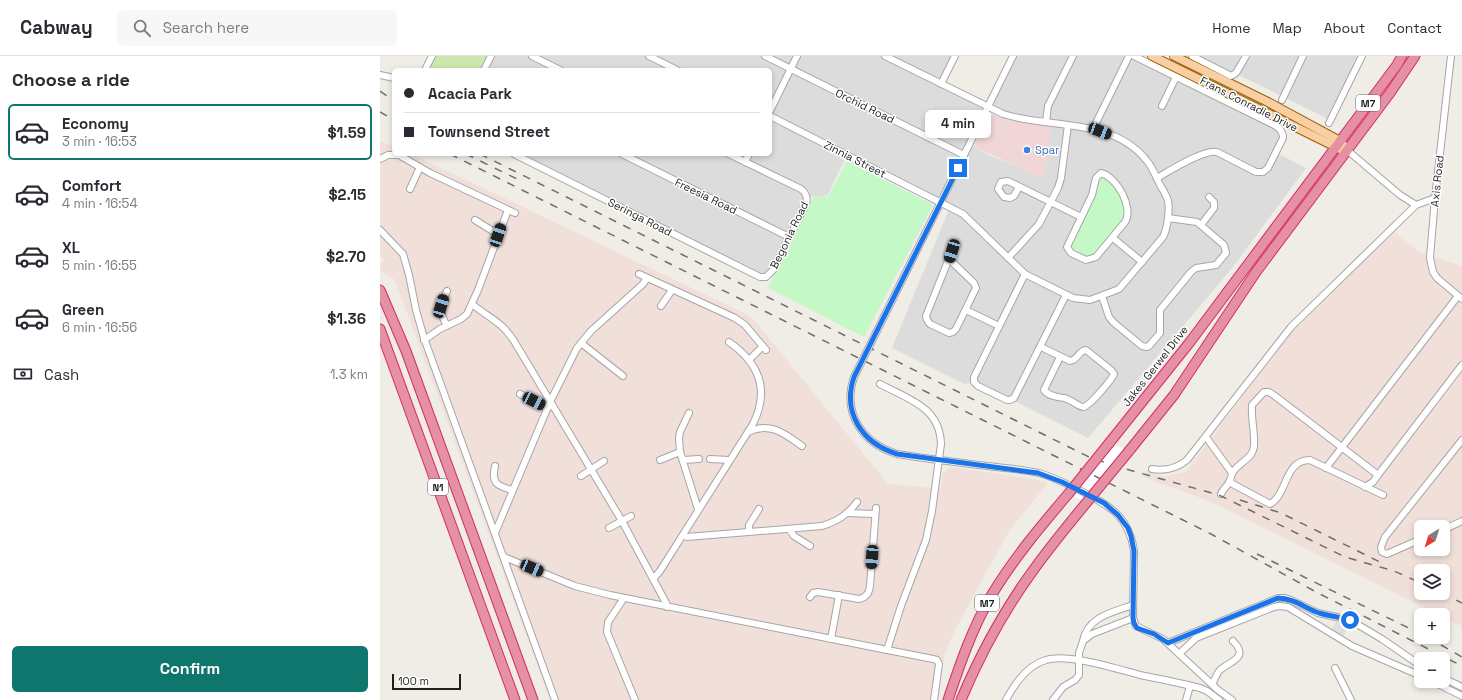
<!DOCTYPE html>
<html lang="en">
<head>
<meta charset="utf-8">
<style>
  :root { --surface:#fff; --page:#f7f7f7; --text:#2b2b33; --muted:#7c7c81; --line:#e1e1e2; --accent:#0f766e }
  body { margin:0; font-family:"Space Grotesk",sans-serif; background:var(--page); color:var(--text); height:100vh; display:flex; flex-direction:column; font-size:15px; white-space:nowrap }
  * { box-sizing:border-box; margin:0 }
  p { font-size:13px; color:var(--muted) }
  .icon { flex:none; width:22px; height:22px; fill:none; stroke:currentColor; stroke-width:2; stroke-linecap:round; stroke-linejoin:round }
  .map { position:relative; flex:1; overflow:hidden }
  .panel { display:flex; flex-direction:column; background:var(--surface); width:380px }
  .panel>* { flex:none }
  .banner { position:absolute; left:12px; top:12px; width:380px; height:88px; border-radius:6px; box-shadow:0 2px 6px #0003; display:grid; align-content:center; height:88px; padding:0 12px; background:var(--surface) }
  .needle { width:26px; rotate:218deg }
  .tools { position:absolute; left:1034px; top:464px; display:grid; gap:8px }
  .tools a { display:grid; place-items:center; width:36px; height:36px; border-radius:6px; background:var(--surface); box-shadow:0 2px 6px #0003; font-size:20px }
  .scale { position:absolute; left:12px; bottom:10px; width:69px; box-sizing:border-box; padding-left:4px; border:2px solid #1f1f1f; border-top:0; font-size:11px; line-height:14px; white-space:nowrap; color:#1f1f1f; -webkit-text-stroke:3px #fff; paint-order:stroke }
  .end { position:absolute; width:18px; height:18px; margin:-9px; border:5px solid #1a73e8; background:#fff; box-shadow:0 0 0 2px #fff }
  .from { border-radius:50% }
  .bubble { position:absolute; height:28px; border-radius:6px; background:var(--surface); box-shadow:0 2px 6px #0003; font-size:13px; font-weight:800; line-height:28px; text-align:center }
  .car { position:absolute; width:12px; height:24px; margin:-12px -6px; border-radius:5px; box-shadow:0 0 3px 1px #0007; background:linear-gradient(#222 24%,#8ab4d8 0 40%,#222 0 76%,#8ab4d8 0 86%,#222 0) }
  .banner b { display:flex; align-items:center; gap:14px; height:38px; font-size:15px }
  .banner b+b { border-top:1px solid var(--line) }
  .banner i { width:10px; height:10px; background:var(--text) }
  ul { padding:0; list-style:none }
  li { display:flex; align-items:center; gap:12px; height:56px; margin:0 8px 6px; padding:0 4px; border:2px solid transparent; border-radius:6px }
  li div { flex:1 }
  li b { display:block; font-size:15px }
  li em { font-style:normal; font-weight:800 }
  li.on { border-color:var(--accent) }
  li>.icon { width:36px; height:36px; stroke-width:1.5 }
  h2 { padding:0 12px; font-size:18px; line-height:48px }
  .pay { display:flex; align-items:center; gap:10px; height:44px; padding:0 12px; font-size:15px }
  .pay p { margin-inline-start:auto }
  .action { display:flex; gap:8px; margin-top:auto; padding:8px 12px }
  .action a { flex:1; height:46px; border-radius:6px; background:var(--accent); color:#fff; font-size:16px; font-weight:800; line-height:46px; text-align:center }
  header { display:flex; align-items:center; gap:24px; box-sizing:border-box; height:56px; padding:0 20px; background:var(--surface); border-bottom:1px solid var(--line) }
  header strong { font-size:19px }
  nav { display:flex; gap:22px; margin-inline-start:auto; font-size:14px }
  .search { width:280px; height:36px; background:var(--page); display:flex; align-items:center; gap:10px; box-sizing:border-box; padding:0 14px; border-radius:6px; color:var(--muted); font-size:15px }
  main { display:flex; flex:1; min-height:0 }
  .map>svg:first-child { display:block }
  .residential { fill:#dddcdc }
  .commercial { fill:#f0d6d6 }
  .military { fill:#f1dfda; fill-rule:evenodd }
  .grass { fill:#cde8ad }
  .park { fill:#c4f8c6 }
  .parking { fill:#dfdfdf }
  .pier { fill:#fff }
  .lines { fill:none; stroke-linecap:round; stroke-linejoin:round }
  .minor-casing { stroke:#a6a6a6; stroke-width:8 }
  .major-casing { stroke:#965f04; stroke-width:10 }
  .highway-casing { stroke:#d62a6d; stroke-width:11 }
  .minor { stroke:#fff; stroke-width:6 }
  .major { stroke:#f9cfa1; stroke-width:8 }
  .highway { stroke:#e590a3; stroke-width:9 }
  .rail { stroke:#6d6d6d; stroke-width:1.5; stroke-dasharray:8 8; stroke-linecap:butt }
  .minor-bridge-casing { stroke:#a6a6a6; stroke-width:8; stroke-linecap:butt }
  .highway-bridge-casing { stroke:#d62a6d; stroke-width:11; stroke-linecap:butt }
  .minor-bridge { stroke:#fff; stroke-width:6 }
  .highway-bridge { stroke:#e590a3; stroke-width:9 }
  .route { stroke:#1a73e8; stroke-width:5 }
  .shop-dot { fill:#3f7fe0; stroke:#fff; stroke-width:1.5 }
  .labels { text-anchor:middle; stroke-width:3; stroke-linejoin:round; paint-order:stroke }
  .shield { fill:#fff; stroke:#626262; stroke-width:1 }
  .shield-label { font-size:10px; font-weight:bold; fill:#1f1f1f }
  .street-label { font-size:11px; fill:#1f1f1f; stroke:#fff }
  .shop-label { font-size:11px; fill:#366cbe; stroke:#fff; text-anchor:start }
</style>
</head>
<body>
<header>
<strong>Cabway</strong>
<div class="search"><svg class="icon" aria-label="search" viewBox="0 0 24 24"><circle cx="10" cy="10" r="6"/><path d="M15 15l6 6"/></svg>Search here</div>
<nav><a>Home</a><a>Map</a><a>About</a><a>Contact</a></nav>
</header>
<main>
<section class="panel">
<h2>Choose a ride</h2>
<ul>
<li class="on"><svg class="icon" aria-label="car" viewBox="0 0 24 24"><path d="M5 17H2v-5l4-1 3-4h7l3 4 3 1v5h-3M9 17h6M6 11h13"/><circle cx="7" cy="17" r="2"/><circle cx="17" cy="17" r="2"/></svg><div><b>Economy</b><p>3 min · 16:53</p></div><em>$1.59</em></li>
<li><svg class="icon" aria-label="car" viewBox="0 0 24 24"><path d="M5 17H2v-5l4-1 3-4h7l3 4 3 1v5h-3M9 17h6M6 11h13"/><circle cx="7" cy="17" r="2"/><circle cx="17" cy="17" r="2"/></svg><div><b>Comfort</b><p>4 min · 16:54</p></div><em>$2.15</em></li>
<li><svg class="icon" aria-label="car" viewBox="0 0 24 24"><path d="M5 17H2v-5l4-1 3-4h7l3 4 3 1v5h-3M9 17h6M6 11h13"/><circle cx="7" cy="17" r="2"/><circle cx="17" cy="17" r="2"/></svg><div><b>XL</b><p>5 min · 16:55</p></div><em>$2.70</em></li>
<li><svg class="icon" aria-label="car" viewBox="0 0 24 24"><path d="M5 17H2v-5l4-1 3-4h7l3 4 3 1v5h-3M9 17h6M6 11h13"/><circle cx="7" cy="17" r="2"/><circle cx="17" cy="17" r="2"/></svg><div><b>Green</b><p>6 min · 16:56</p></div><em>$1.36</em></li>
</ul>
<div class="pay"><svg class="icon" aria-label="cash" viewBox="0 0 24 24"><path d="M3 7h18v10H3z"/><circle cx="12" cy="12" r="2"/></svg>Cash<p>1.3 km</p></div>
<div class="action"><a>Confirm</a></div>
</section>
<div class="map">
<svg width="1082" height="644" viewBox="0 0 1082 644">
  <rect width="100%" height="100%" fill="#f0ece6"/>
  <!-- residential -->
  <g class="residential">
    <polygon points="111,0 575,0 560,29 608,52 589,89 611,100 664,121 671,67 608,52 634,0 755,0 903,75 897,97 926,112 853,211 708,382 633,344 594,326 585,328 512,292 570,151 467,99 447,140 427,141 386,221 132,98 390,98 390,14 104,14"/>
    <polygon points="811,0 982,0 951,62 946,62 857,18 855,19"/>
  </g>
  <!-- commercial -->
  <polygon class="commercial" points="611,59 615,59 628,64 671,70 664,121 656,120 630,107 594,91 608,62"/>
  <!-- military -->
  <g class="military">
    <polygon points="0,85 14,91 14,98 30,98 38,101 368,259 374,264 508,428 561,433 563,417 571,411 654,423 668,427 629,475 575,574 565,596 557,644 170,644 29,262 14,223 0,214 0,210 4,203 0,199"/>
    <path d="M1014,176l25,20 43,14v360l-19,-9v-2h-3l-231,-114 -65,-24 2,-6 19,6 21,-5 109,-145zM1041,471h22v22h-22zM1041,515h22v22h-22z"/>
  </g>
  <!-- grass -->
  <polygon class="grass" points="55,0 108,0 101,14 47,14"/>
  <!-- park -->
  <g class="park">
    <polygon points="467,105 553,149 484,281 388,232 434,140 448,141"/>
    <path d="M719,120h5c12,12 21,23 22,40l-30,38 -8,4 -17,-7 -1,-5z"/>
  </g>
  <!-- parking -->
  <polygon class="parking" points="957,564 969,570 963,581 952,574"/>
  <!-- pier -->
  <polygon class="pier" points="726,384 753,398 711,449 684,435"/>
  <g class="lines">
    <defs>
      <g id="minor">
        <polyline points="152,0 180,14"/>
        <polyline points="269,0 297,14"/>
        <polyline points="385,0 584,99"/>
        <path d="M754,0l140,69c5,3 9,6 9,13l-15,30 -5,4h-7l-39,-20c-13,-3 -48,19 -60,26"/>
        <polyline points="812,0 851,20 856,17 866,0"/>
        <polyline points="1071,0 1055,142 1050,202 1053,216 1057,222 1082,243"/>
        <polyline points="45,14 52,0"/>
        <polyline points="104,14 111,0"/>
        <polyline points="0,19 14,22"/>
        <polyline points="561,28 575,0"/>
        <polyline points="902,44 923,0"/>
        <polyline points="782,50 796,21"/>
        <polyline points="390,55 417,0"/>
        <path d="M390,60l193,98 62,60 48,24 17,2 29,-11 44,-52c4,-7 7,-27 5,-36 -1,-5 -5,-11 -8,-16 -4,-8 -7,-17 -13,-24 -34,-44 -97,-32 -144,-47l-118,-58"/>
        <polyline points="666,66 668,50 693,0"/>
        <polyline points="949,67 982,0"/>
        <polyline points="713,73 749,0"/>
        <polyline points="967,94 1020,139 1036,149"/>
        <path d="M134,98l246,123h6l7,-7 33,-66c2,-7 0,-11 -5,-15l-72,-35"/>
        <polyline points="242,98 409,181"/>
        <polyline points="0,103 8,99 19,99 50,117 135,157"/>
        <polyline points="365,106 369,98"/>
        <path d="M721,117c16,4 33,35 24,49l-29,35 -10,3 -15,-7 -4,-6 25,-52 4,-17z"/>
        <polyline points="639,131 634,140 630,142 624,141 618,133 621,126 628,125 701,161"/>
        <polyline points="30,133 40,111"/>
        <polyline points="95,164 119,179"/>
        <polyline points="821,169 834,152 834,146 829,141"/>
        <polyline points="0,174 23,198 29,219 36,254 44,282 175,644"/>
        <polyline points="733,182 762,206"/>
        <polyline points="628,202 659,168 678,132 681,122 688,69"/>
        <polyline points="569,203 594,227 596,232 576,273 573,276 569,277 550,268 547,264 546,260 572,195"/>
        <polyline points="259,218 355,262 365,269 386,294"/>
        <polyline points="645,218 594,321 594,326 598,330 627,344 630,344 634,342 686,239"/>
        <polyline points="722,240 729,261 733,266 762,290 767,291 769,290 780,277 780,254 811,216 816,212 836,209 846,197 844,189 817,166 788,162"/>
        <path d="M92,248c17,14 29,17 42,37l108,180 44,82 1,4"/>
        <polyline points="281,250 292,234"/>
        <polyline points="586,254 619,270"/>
        <path d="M67,270c-8,-14 -7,-20 0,-35"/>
        <polyline points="44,284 60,273 81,263 87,258 98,234 128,154"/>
        <polyline points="201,287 243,320"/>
        <polyline points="491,287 633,0"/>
        <path d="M661,291l29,14c8,-1 9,-11 16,-11l25,20 3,4 -1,2c-3,5 -24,31 -30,31 -2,1 -13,-8 -19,-9 -7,-1 -16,-2 -20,-8l16,-33"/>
        <polyline points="369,304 383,290"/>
        <path d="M474,321c-12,36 8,66 43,77 30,5 60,8 90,12 17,2 35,3 52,7 14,4 28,11 42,18 29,15 48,25 53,60l-1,67 3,8 27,13 55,51 14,10"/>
        <path d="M500,328c28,15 60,23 61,60l-9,67 -6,29 -25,66 -14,44"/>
        <polyline points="140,338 168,352"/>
        <polyline points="309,357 300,376 299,382 300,396 318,453"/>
        <path d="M368,376c22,-11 37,2 54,14"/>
        <polyline points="826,381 852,417"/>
        <polyline points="330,403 349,404"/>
        <polyline points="280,404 300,396"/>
        <polyline points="303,404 319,403"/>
        <path d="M115,410c-4,17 2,20 17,24"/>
        <polyline points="946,412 1078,240"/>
        <path d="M772,413c13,2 24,0 35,-9l104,-133 125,-122 19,-7"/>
        <polyline points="201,420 224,405"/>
        <path d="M849,426l41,22c18,-10 14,-44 40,-44l73,35"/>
        <polyline points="985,431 993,426 998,419 1082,309"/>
        <path d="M841,438c2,-5 7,-9 9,-13 1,-3 1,-6 3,-9 6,-10 20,-13 21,-26 1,-13 -3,-27 -2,-41l12,-13h5l6,4 103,79"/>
        <polyline points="467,457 495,458"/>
        <polyline points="229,472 251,460"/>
        <polyline points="409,473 414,480 430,490"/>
        <polyline points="1063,474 1082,465"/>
        <polyline points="369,476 369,469 379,453"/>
        <polyline points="115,477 170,346 197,292 211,275 263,228 267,222"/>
        <path d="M303,479l4,2 135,-11c16,-5 25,-11 35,-24"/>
        <polyline points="1041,483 1007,498 1002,496 1001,491 1005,481 1082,384"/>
        <polyline points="124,501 195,530 230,539 553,603 557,604 559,608 554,644"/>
        <path d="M273,523l7,-8 93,-147c17,-34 6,-61 -24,-82"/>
        <path d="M430,541l3,-4 5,-1 41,7c8,-2 10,-6 11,-13l6,-78"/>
        <polyline points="244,542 228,566 227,576 255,644"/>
        <polyline points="451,583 459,539"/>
        <path d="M703,585c4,-24 30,-29 50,-36"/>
        <polyline points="788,587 898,542 905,542 911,544 938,557 970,564 1002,583 1041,610"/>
        <polyline points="800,597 816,582 894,551 899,550 908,551 972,590 1041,620"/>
        <polyline points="955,612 971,644"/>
        <polyline points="1063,622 1082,631"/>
        <polyline points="1052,625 1082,640"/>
        <path d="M832,628c3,-4 4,-10 8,-14 10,-9 30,-12 13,-29"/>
        <path d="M626,644c9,-17 22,-35 40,-40 22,-7 71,9 94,15 20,4 40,8 60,13l7,3 12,9"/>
        <polyline points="673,644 683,631 695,624 699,619 699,597 703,585 712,578 753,562"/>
        <polyline points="806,644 810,630"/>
      </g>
      <g id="major">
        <polyline points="772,0 966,96"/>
        <polyline points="794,0 886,45 960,85 964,90"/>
      </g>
      <g id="highway">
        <polyline points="0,234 26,295 153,644"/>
        <polyline points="0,273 135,644"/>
        <polyline points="730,386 810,286 1017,9 1022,0"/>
        <polyline points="749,395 794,339 876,216 1010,37 1035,0"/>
        <path d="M568,644c12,-36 24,-71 43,-104 22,-37 50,-70 78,-103"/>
        <path d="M581,644c19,-45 42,-88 71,-128 17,-24 36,-47 55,-70"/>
      </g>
    </defs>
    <!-- minor casing -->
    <use href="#minor" class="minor-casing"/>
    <!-- major casing -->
    <use href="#major" class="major-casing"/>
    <!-- highway casing -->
    <use href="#highway" class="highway-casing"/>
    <!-- minor -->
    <use href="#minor" class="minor"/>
    <!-- major -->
    <use href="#major" class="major"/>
    <!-- highway -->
    <use href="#highway" class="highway"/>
    <!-- rail -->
    <g class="rail">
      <polyline points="0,35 14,45"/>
      <polyline points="0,56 14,64"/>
      <polyline points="70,98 831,478 936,536 1082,610"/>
      <polyline points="86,98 137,123"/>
      <polyline points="100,98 711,402 742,412 839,439 965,501 1014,515 1041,527"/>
      <polyline points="860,444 901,457 1004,508"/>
      <polyline points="877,498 1041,578"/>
      <polyline points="1062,537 1082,547"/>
      <polyline points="1047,581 1082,601"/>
    </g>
    <defs>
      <polyline id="minor-bridge" points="474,321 491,287"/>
      <g id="highway-bridge">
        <polyline points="689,437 730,386"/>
        <polyline points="707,446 749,395"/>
      </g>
    </defs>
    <!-- minor-bridge casing -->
    <use href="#minor-bridge" class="minor-bridge-casing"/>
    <!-- highway-bridge casing -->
    <use href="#highway-bridge" class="highway-bridge-casing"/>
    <!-- minor-bridge -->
    <use href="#minor-bridge" class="minor-bridge"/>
    <!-- highway-bridge -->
    <use href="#highway-bridge" class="highway-bridge"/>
  </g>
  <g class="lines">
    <!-- route -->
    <path class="route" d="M578,112l-104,209c-12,36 8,66 43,77l141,19 24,9 42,21 14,12 10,13 3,8 3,15 -1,67 1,5 3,5 17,6 14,9 110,-45c15,0 27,10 41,15 10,3 21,4 31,7"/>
  </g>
  <!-- markers -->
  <circle class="shop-dot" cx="647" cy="94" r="4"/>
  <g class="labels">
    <!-- shield labels -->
    <g class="shield">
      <rect x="976" y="39" width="24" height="16" rx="3"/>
      <rect x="48" y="423" width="20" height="16" rx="3"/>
      <rect x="595" y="539" width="24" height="16" rx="3"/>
    </g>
    <g class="shield-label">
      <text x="988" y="51">M7</text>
      <text x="58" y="435">N1</text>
      <text x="607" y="551">M7</text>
    </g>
    <!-- street labels -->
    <g class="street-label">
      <text transform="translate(869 48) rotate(27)" y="4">Frans Conradie Drive</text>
      <text transform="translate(485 50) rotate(26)" y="4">Orchid Road</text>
      <text transform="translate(475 103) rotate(27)" y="4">Zinnia Street</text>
      <text transform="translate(1057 125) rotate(-84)" y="4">Axis Road</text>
      <text transform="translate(326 140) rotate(26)" y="4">Freesia Road</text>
      <text transform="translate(260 161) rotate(27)" y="4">Seringa Road</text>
      <text transform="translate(409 179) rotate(-64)" y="4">Begonia Road</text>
      <text transform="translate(775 310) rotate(-52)" y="4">Jakes Gerwel Drive</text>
    </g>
    <!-- shop labels -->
    <g class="shop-label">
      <text x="655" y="98">Spar</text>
    </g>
  </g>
</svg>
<div class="tools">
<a><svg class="needle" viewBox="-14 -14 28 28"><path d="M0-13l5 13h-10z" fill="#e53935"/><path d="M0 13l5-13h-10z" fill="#7c7c81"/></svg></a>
<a><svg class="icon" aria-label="layers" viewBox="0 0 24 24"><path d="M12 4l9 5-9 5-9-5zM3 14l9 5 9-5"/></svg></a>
<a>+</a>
<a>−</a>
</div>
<div class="scale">100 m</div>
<i class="end from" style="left:970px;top:564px"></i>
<i class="end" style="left:578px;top:112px"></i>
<div class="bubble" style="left:545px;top:54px;width:66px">4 min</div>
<i class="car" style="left:720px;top:75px;rotate:111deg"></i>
<i class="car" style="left:118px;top:179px;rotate:19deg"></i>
<i class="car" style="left:572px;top:195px;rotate:197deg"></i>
<i class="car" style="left:61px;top:250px;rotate:17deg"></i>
<i class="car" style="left:154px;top:345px;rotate:117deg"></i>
<i class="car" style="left:492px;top:501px;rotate:184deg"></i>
<i class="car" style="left:152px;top:512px;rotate:113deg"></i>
<div class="banner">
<b><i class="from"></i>Acacia Park</b>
<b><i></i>Townsend Street</b>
</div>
</div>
</main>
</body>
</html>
